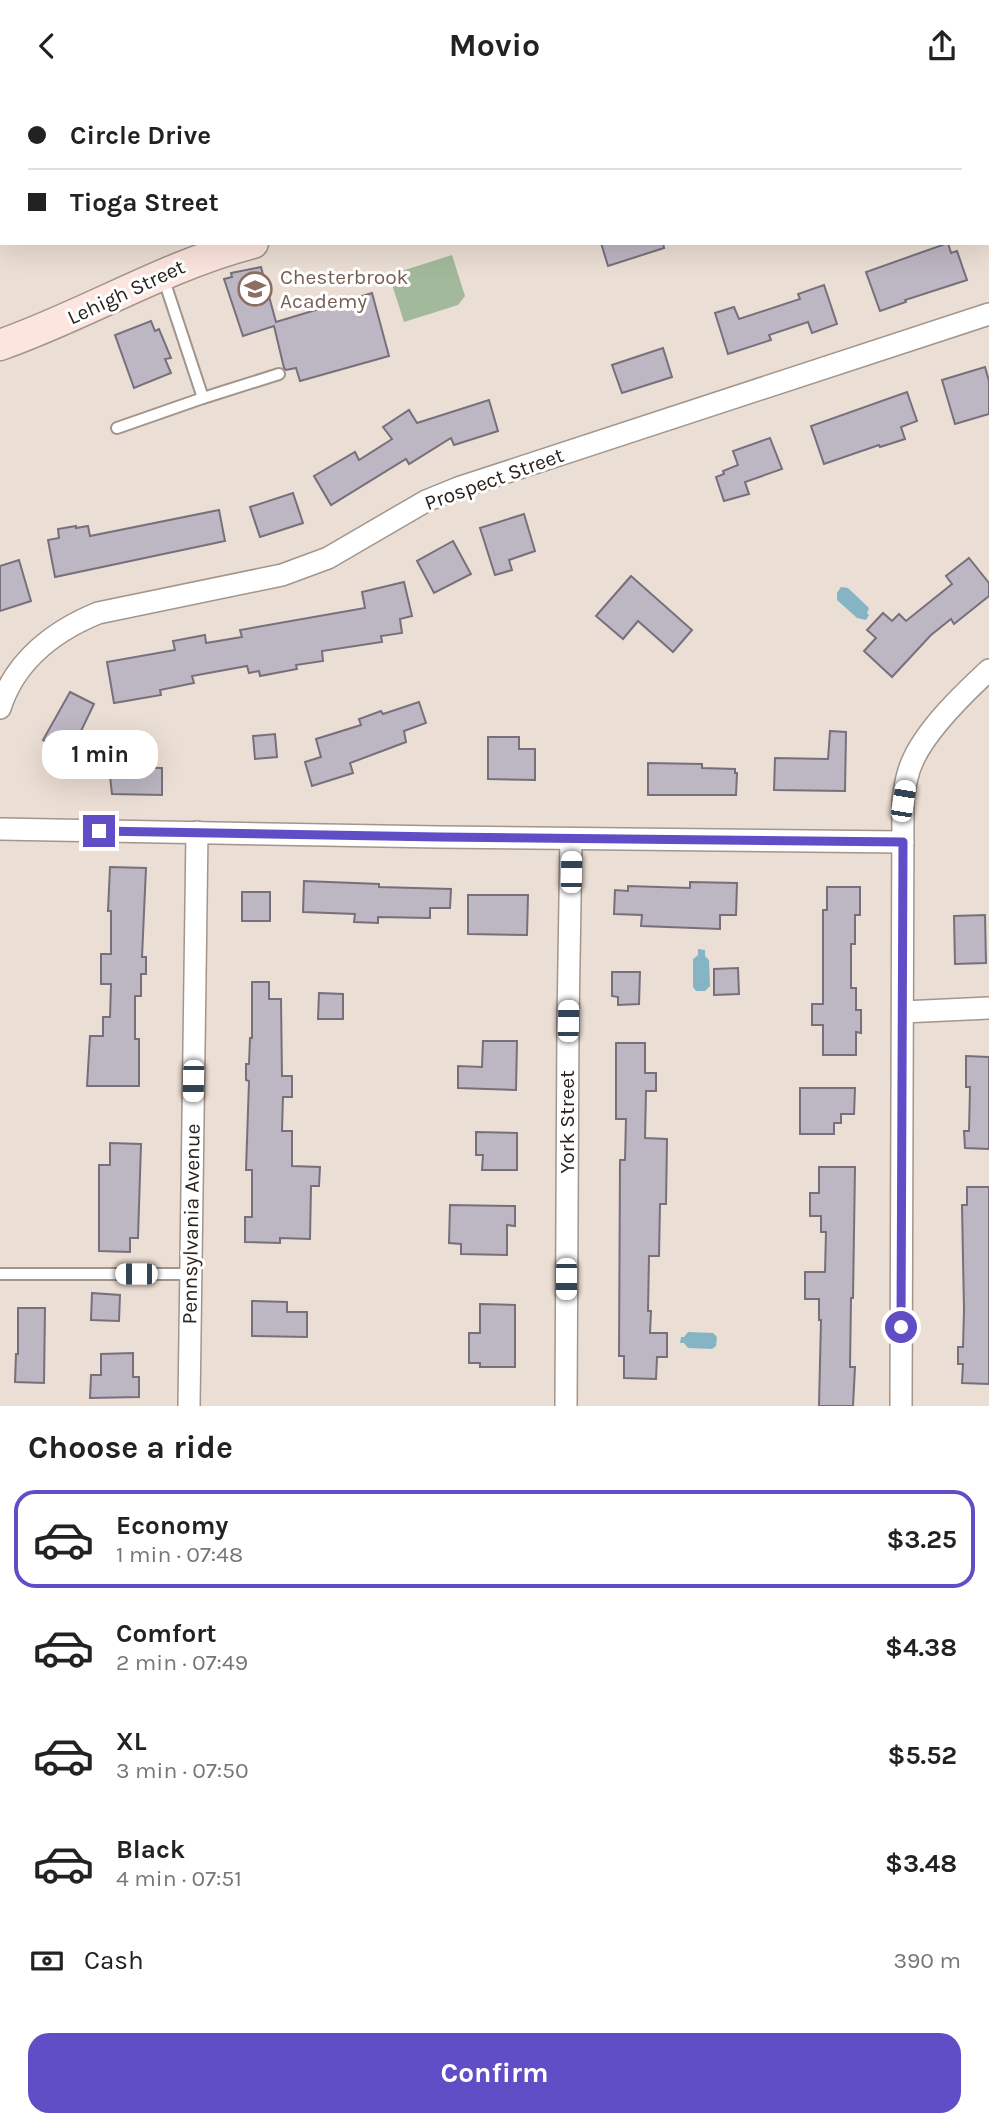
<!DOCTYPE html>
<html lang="en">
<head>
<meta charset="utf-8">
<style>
  :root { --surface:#fff; --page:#f6f6f6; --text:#222; --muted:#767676; --line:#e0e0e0; --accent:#604ec6 }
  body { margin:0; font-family:Karla,sans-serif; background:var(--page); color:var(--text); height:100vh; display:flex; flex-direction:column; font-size:26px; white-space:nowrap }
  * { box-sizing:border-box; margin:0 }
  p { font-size:23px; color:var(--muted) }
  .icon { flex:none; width:38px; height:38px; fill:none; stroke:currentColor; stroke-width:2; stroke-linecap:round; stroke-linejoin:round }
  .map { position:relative; height:1315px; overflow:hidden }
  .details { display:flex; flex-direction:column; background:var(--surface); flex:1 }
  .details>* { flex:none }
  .hud { position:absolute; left:0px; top:0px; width:990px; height:154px; box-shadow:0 7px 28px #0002; display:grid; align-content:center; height:154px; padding:0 28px; background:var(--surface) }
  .end { position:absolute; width:32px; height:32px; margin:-16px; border:9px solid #604ec6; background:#fff; box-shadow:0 0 0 4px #fff }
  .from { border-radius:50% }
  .bubble { position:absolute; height:49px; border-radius:21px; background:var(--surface); box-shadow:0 7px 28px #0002; font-size:23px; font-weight:700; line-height:49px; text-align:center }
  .car { position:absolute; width:21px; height:42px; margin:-21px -10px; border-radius:9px; box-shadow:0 0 5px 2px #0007; background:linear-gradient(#fff 24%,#345 0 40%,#fff 0 76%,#345 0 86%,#fff 0) }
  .hud b { display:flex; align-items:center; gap:24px; height:66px; font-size:26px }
  .hud b+b { border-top:2px solid var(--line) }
  .hud i { width:18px; height:18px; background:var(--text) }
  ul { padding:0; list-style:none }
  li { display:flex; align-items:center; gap:21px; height:98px; margin:0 14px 10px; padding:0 14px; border:4px solid transparent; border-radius:21px }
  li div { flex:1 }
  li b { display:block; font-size:26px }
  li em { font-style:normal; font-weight:700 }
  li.on { border-color:var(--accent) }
  li>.icon { width:63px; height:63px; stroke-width:1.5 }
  h2 { padding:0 28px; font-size:32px; line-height:84px }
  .pay { display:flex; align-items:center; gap:18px; height:77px; padding:0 28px; font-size:26px }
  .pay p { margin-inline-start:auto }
  .cta { display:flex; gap:14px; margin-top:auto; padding:14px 28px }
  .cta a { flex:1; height:80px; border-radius:21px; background:var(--accent); color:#fff; font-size:28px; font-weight:700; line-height:80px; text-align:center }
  header { display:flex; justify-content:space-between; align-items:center; height:91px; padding:0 28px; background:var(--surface); font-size:32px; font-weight:700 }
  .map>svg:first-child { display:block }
  .green { fill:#a2ba9b }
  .water { fill:#85b5c4 }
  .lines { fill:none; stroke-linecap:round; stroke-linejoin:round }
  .canal { stroke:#85b5c4; stroke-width:23 }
  .building { fill:#bdb6c3; stroke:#77707c; stroke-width:2 }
  .lane-casing { stroke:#a1958c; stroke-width:14 }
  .street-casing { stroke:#a1958c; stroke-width:24 }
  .secondary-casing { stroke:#a1958c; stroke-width:33 }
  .lane { stroke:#fff; stroke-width:10 }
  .street { stroke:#fff; stroke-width:21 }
  .secondary { stroke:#fce5df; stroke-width:30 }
  .route { stroke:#604ec6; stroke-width:9 }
  .labels { text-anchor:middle; stroke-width:6; stroke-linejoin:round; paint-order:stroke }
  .education-label { font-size:21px; fill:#785e54; stroke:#fff; text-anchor:start }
  .street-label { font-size:21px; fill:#28231f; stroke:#fff }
</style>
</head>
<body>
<header><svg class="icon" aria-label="back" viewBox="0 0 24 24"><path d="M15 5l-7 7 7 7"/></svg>Movio<svg class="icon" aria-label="share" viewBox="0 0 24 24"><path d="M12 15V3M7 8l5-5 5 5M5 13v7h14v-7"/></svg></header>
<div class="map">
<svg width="989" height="1315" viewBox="0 0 989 1315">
  <rect width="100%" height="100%" fill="#ebded4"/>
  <!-- green -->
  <polygon class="green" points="452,164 465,205 458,214 404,231 389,184"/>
  <!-- water -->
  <g class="water">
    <polygon points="841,496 848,497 869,517 867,522 869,524 866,529 857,527 837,509 837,502"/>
    <polygon points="698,858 705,859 705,865 709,869 710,895 705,900 696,900 693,896 693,868 698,864"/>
    <polygon points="688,1241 713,1242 717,1246 716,1255 712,1258 688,1257 684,1252 680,1252 681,1246 684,1246"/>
  </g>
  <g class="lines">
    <!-- canal -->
    <g class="canal">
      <polyline points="46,2 51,0"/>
      <polyline points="0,18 2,18"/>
    </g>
  </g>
  <!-- building -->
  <g class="building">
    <polygon points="601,152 663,152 664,157 608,175"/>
    <polygon points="948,152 951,162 957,160 967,189 905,209 906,211 880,220 866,181"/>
    <polygon points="261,176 276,231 372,202 389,265 300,290 296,277 286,279 284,277 274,235 243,245 224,188 232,186 231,182"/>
    <polygon points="824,194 837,233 812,242 808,231 769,244 771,249 728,263 715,222 734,216 739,228 800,208 798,203"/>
    <polygon points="151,230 155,240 159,238 171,267 165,268 171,282 134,297 115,244"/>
    <polygon points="663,257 672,286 622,302 612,274"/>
    <polygon points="985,276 989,290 989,323 955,333 942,289"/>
    <polygon points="907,301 917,330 901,336 905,348 880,356 879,354 824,373 811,335"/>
    <polygon points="489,309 498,340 454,354 451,347 409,373 406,368 331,414 314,385 355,361 359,369 392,348 383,336 409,319 417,332"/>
    <polygon points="770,347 782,378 745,391 749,403 724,410 716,386 724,383 723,380 738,374 733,360"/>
    <polygon points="293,402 303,432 260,446 250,416"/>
    <polygon points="219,419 225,450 55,486 48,449 59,447 58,438 76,435 76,437 88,435 90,445"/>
    <polygon points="524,423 535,460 509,469 512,479 495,484 480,437"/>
    <polygon points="453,450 471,483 434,502 417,470"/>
    <polygon points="969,467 989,492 989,505 954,533 951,528 931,544 892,586 864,560 876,547 867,539 883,522 892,530 899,523 906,530 952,493 946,485"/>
    <polygon points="19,469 31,510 0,520 0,475"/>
    <polygon points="631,485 692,539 673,561 638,530 623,548 596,525"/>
    <polygon points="404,491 412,525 400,528 402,542 381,545 382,551 322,560 323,570 296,574 297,578 260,585 259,580 249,582 247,575 192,585 194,592 160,599 161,604 114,612 107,571 175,559 173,550 205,544 206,552 242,546 240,539 365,517 362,501"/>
    <polygon points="70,601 94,613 70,663 43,649"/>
    <polygon points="419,611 426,632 404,640 406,651 350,672 353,682 312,695 305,671 321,666 316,648 361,634 359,628 381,620 383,623"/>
    <polygon points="830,640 846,641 845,700 774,699 775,667 828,668"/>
    <polygon points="275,643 277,666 255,668 253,645"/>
    <polygon points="488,646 519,646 519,658 535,658 535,689 488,688"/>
    <polygon points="648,672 702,673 702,677 735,678 735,682 737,682 736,704 648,704"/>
    <polygon points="109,676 162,677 162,704 112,703"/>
    <polygon points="110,776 146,777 142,866 146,866 146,883 141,883 141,905 135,905 135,948 139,948 139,995 87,995 90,945 103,945 103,926 110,926 111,893 101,893 101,863 111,863 111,820 108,820"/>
    <polygon points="304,790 379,793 379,796 451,798 450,817 430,817 430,827 378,826 378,832 354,831 355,823 303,821"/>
    <polygon points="690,791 737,792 736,824 720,824 720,838 641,835 642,824 614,823 615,799 628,800 628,795 690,797"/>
    <polygon points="827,796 860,796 860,824 855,824 855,853 851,853 851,897 856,897 856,919 861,919 861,942 856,941 856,964 823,964 823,934 812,934 812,913 823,913 823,819 827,819"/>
    <rect x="242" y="801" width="28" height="29"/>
    <polygon points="468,804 528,804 527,844 468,843"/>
    <polygon points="985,824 986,872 955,873 954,825"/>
    <polygon points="738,877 739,903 714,904 714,878"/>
    <polygon points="612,881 640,881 639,913 618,914 618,906 612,905"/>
    <polygon points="252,891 269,891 269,908 281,908 282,985 292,985 292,1006 283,1006 282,1040 292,1040 292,1075 320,1076 319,1095 311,1095 310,1148 280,1147 280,1152 245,1151 245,1126 252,1126 252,1079 246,1079 249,990 246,989 246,973 249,973 250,947 252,947"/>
    <polygon points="319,902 343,903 343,928 318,928"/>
    <polygon points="483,950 517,950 516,999 458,997 458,975 482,976"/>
    <polygon points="616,952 645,952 645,982 656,982 656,1000 646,1000 645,1047 667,1048 666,1113 660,1113 659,1165 649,1165 648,1220 651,1220 650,1242 667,1242 667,1266 657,1266 656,1288 624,1287 624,1265 619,1265 620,1069 625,1069 626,1028 616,1028"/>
    <polygon points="966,965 989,966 989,1058 965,1057 964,1040 969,1040 970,996 966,996"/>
    <polygon points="800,997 855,997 854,1023 841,1023 841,1032 834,1032 834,1043 800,1043"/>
    <polygon points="476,1041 517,1042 517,1079 482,1079 483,1064 476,1064"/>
    <polygon points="110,1052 141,1053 138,1147 130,1147 130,1161 99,1160 99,1074 110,1074"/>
    <polygon points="819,1076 855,1076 853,1207 851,1207 850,1276 855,1276 853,1315 819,1315 821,1229 819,1229 819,1208 805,1208 805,1181 825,1181 826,1141 821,1141 821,1125 810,1125 810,1102 819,1102"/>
    <polygon points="967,1096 989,1096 989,1293 962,1292 963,1273 958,1273 958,1256 963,1256 964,1219 962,1114 967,1114"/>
    <polygon points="450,1114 515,1115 515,1135 507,1134 507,1164 461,1163 461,1153 449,1152"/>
    <polygon points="92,1202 120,1204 119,1230 91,1229"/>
    <polygon points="252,1210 287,1211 287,1221 307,1221 307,1246 252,1245"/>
    <polygon points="480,1213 515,1214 515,1276 480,1276 480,1272 469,1272 469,1242 480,1242"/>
    <polygon points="18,1217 45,1217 44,1292 15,1291 16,1263 18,1263"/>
    <polygon points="133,1262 133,1286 139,1286 139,1306 90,1307 91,1284 101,1284 101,1263"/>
  </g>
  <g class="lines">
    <defs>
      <g id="lane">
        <polyline points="163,186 203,307 279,283"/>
        <polyline points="117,337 203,307"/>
        <polyline points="0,1183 190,1183"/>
      </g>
      <g id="street">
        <polyline points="588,0 588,2"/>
        <polyline points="944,0 945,2"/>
        <polyline points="874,2 879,0"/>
        <polyline points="989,127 989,128"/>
        <path d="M0,617c15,-47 54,-77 98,-95l184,-38 46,-17 98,-57 32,-13 531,-174"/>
        <polyline points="0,738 439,746 903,751"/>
        <polyline points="903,921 989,917"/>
        <polyline points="189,1315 197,741"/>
        <polyline points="566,1315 568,930 571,748"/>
        <path d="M901,1315l2,-605c2,-15 4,-29 11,-43 15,-31 49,-64 75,-88"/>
      </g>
      <g id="secondary">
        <polyline points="521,2 522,0"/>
        <path d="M0,254c86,-30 164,-79 253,-102"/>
      </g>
    </defs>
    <!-- lane casing -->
    <use href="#lane" class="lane-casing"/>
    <!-- street casing -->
    <use href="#street" class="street-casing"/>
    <!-- secondary casing -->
    <use href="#secondary" class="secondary-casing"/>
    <!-- lane -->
    <use href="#lane" class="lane"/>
    <!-- street -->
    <use href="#street" class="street"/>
    <!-- secondary -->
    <use href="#secondary" class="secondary"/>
  </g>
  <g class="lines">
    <!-- route -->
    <polyline class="route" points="99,740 439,746 903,751 901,1236"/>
  </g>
  <!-- icons -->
  <defs>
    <symbol id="school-ring" viewBox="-11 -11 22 22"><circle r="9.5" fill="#fff" stroke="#8d6e63" stroke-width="1.5"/><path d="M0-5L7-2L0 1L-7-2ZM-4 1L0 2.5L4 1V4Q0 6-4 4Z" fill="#8d6e63"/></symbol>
  </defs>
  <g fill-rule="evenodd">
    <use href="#school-ring" x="236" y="179" width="38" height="38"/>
  </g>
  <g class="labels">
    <!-- education labels -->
    <g class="education-label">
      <text x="280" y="193">Chesterbrook<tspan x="280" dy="24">Academy</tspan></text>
    </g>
    <!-- street labels -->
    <g class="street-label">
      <text transform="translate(126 201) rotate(-25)" y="7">Lehigh Street</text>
      <text transform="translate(494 388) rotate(-20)" y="7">Prospect Street</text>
      <text transform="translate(567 1031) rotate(-90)" y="7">York Street</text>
      <text transform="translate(191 1133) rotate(-89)" y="7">Pennsylvania Avenue</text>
    </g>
  </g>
</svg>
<i class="end from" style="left:901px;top:1236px"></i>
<i class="end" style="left:99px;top:740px"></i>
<div class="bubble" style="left:42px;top:639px;width:116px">1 min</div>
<i class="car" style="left:903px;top:710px;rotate:9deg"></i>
<i class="car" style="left:571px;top:781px;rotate:1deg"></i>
<i class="car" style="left:568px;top:930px;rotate:1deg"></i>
<i class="car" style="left:193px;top:990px;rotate:181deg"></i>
<i class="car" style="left:136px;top:1183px;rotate:270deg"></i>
<i class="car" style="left:566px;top:1188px;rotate:180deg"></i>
<div class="hud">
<b><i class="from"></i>Circle Drive</b>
<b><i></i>Tioga Street</b>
</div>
</div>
<section class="details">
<h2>Choose a ride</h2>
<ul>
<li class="on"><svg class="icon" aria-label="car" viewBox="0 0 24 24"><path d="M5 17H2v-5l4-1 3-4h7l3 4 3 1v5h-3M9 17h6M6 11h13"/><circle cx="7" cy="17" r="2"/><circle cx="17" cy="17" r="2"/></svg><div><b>Economy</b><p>1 min · 07:48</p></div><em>$3.25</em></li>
<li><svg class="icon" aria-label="car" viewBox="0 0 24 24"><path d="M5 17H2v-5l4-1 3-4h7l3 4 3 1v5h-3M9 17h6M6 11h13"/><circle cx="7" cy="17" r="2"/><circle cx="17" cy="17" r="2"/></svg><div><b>Comfort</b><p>2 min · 07:49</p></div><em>$4.38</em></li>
<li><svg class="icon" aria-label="car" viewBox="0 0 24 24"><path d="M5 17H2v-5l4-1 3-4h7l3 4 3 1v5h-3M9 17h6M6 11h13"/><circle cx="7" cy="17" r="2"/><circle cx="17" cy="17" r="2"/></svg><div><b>XL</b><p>3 min · 07:50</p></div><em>$5.52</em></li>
<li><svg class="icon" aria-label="car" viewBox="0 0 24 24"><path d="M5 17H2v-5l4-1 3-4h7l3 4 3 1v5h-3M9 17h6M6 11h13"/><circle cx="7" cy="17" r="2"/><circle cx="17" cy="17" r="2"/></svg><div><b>Black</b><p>4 min · 07:51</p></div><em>$3.48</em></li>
</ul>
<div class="pay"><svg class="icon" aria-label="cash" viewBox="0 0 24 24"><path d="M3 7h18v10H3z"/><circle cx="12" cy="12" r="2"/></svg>Cash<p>390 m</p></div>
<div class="cta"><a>Confirm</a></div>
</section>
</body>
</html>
